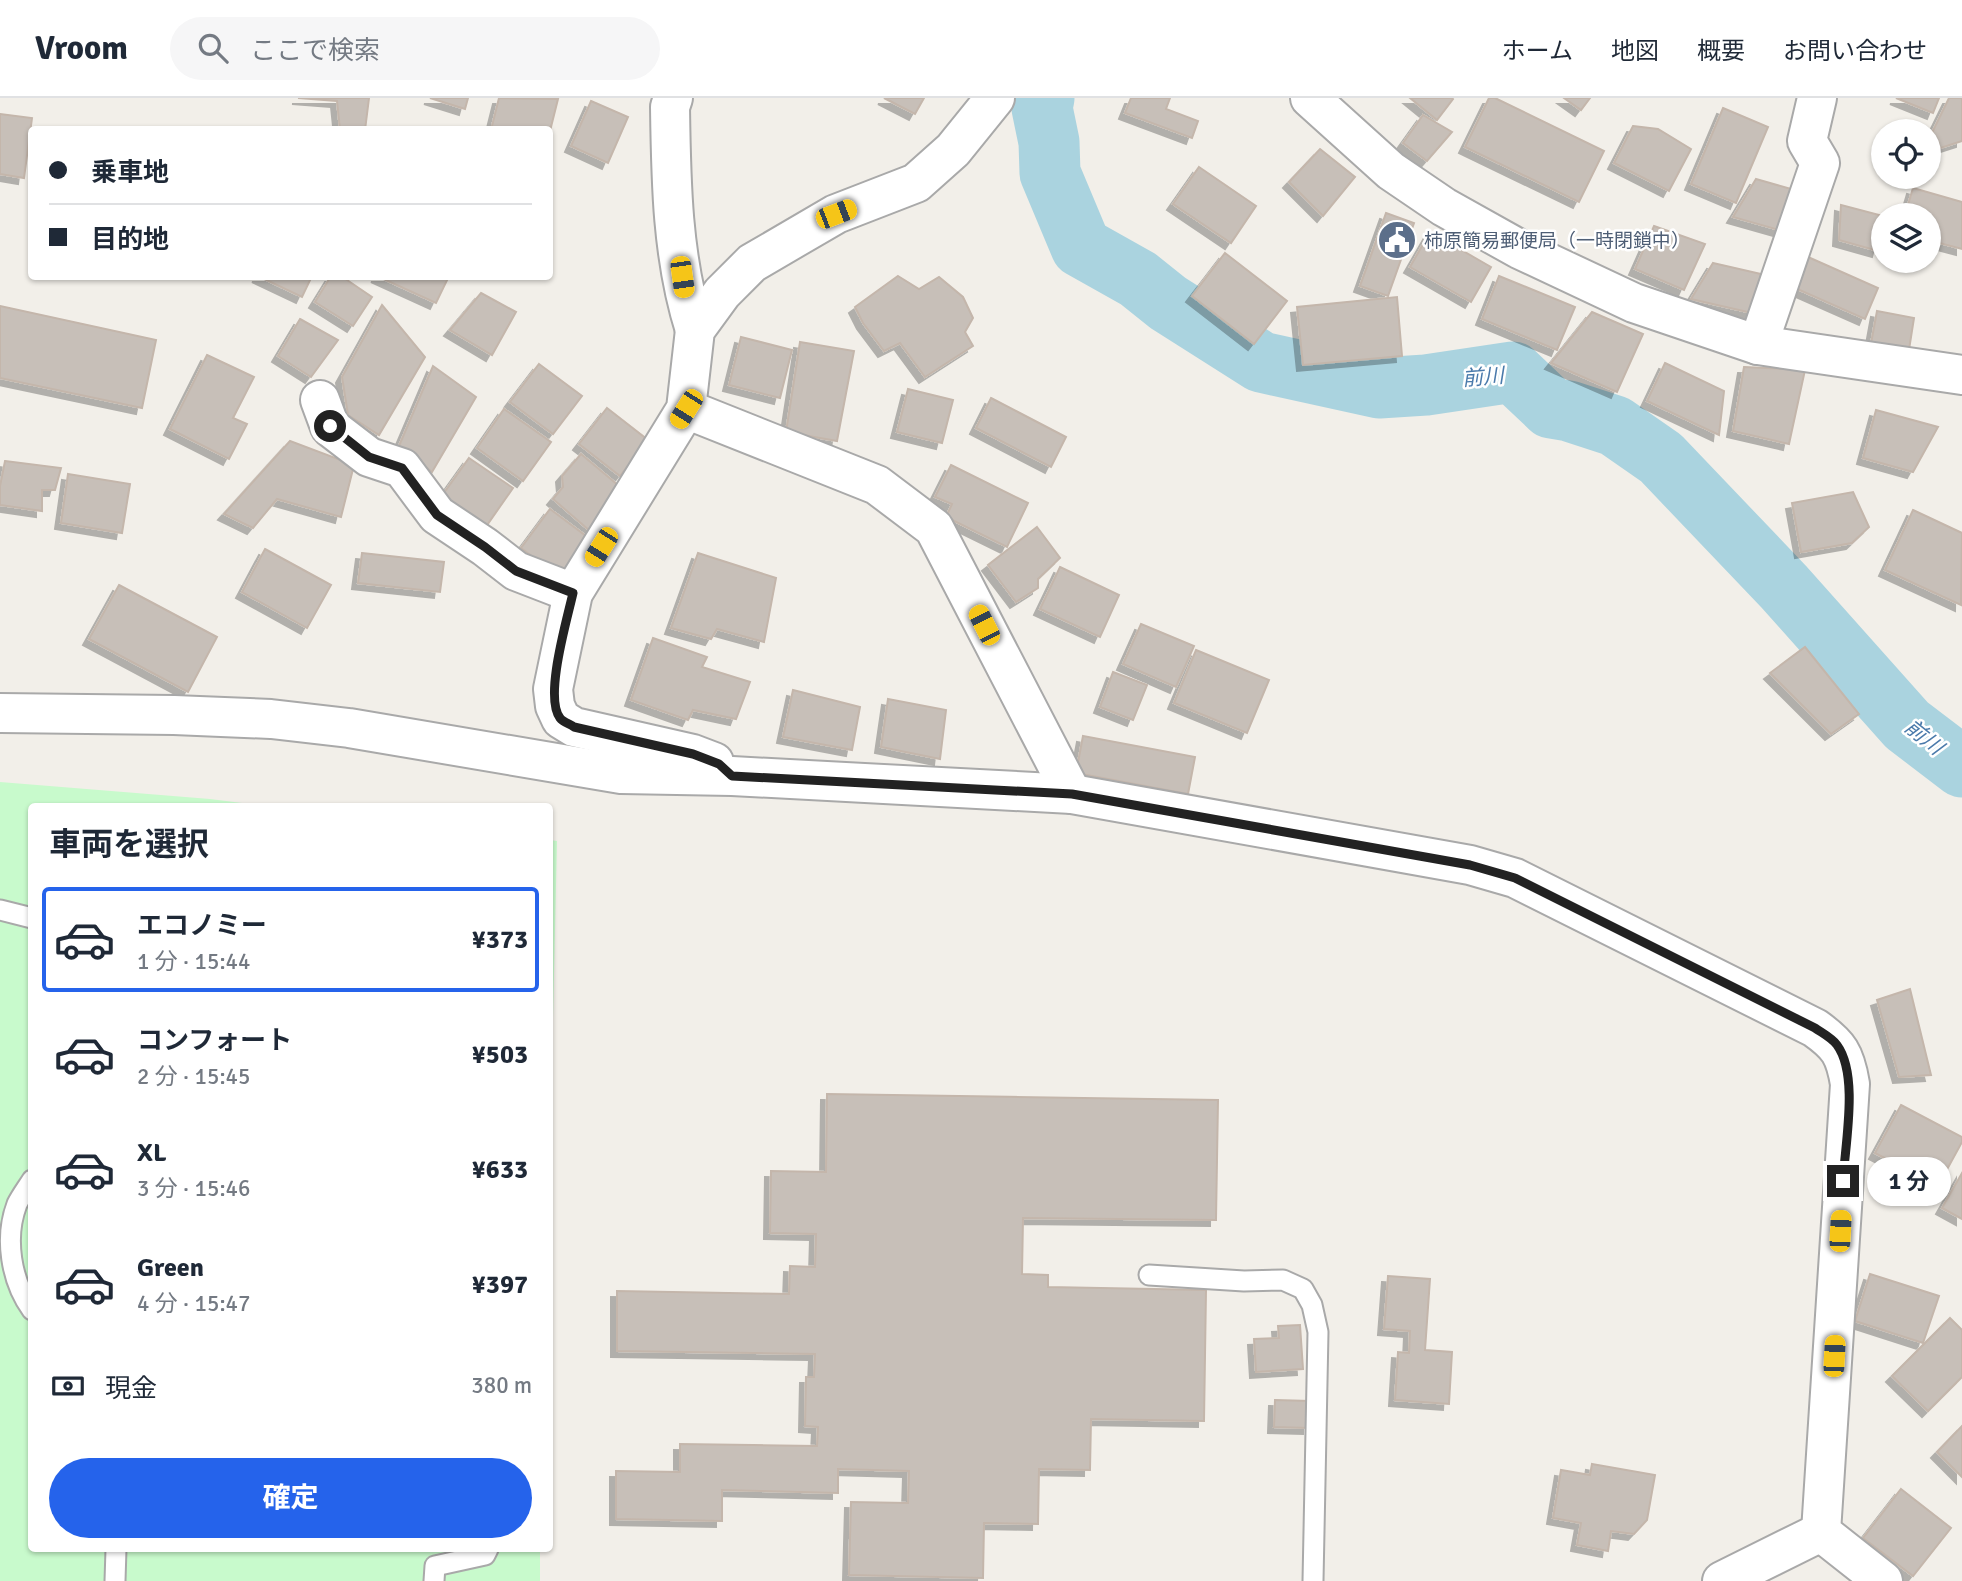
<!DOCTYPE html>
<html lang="ja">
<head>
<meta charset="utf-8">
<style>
  :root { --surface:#fff; --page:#f6f6f7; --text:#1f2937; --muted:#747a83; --line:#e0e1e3; --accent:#2563eb }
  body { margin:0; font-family:Signika,"Noto Sans JP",sans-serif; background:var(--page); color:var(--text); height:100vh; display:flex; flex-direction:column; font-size:26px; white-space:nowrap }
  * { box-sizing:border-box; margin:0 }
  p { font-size:23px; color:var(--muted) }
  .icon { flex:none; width:38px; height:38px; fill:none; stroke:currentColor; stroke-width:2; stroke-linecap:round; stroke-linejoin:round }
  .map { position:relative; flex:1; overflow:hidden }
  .sheet { position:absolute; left:28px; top:705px; width:525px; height:749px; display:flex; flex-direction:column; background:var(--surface); border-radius:7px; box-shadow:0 2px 5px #0004 }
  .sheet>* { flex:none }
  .banner { position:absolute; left:28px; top:28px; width:525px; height:154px; border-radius:7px; box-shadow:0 2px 5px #0004; display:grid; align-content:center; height:154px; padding:0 21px; background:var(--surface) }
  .tools { position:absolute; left:1871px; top:21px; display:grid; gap:14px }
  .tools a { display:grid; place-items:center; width:70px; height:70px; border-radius:50%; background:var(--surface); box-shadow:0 2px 5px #0004; font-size:35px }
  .end { position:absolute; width:32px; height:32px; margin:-16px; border:9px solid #222; background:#fff; box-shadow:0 0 0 4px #fff }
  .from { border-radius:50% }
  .bubble { position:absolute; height:49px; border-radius:24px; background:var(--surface); box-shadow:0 2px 5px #0004; font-size:23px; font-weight:700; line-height:49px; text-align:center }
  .car { position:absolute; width:21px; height:42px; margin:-21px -10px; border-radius:9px; box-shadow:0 0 5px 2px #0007; background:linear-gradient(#f5c518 24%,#345 0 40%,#f5c518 0 76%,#345 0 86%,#f5c518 0) }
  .banner b { display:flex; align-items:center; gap:24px; height:66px; font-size:26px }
  .banner b+b { border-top:2px solid var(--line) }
  .banner i { width:18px; height:18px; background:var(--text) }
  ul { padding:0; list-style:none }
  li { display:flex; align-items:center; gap:21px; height:105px; margin:0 14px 10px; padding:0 7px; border:4px solid transparent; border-radius:7px }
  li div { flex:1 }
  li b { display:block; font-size:26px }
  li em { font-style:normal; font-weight:700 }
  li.selected { border-color:var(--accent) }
  li>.icon { width:63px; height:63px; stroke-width:1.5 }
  h2 { padding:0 21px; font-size:32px; line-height:84px }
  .pay { display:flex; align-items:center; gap:18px; height:77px; padding:0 21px; font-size:26px }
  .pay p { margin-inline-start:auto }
  .button { display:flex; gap:14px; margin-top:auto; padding:14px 21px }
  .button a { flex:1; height:80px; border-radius:42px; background:var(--accent); color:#fff; font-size:28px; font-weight:700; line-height:80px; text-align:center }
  header { display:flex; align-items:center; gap:42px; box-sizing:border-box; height:98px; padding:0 35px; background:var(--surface); border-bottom:2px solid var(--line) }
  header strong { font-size:33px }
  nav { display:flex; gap:38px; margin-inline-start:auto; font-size:24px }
  .search { width:490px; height:63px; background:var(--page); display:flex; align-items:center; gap:18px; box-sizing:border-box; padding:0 24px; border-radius:38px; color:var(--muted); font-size:26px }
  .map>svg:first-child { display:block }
  .park { fill:#c8facc }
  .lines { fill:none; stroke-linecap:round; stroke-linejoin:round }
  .river { stroke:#aad3df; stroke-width:61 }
  .building { fill:#c7bfb8; stroke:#c4b6ab; stroke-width:2; filter:url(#shadow) }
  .service-casing { stroke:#a9a9a9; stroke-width:23 }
  .minor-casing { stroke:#a9a9a9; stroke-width:42 }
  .tertiary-casing { stroke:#a9a9a9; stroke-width:42 }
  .service { stroke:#fff; stroke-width:19 }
  .minor { stroke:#fff; stroke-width:38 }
  .tertiary { stroke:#fff; stroke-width:38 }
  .route { stroke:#222; stroke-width:9 }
  .labels { text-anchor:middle; stroke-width:5; stroke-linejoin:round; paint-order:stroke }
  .service-label { font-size:19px; fill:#4e5e75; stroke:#fff; text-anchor:start }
  .water-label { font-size:21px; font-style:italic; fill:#4a7aab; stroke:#fff }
</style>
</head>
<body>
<header>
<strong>Vroom</strong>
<div class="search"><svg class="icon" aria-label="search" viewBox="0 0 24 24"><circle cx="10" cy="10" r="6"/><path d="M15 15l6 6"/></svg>ここで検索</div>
<nav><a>ホーム</a><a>地図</a><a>概要</a><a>お問い合わせ</a></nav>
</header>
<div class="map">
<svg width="1962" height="1483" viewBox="0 0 1962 1483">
  <defs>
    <filter id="shadow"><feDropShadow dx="-6" dy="6" stdDeviation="0" flood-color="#0004"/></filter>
  </defs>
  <rect width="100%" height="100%" fill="#f2efe9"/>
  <!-- park -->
  <g class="park">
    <polygon points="0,684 210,701 275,709 32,709 32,1451 540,1451 540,1483 0,1483"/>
    <polygon points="550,742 557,743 550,1053"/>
  </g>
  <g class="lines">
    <!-- river -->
    <polyline class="river" points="1044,0 1042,10 1049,44 1050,75 1081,149 1138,181 1168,205 1261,264 1379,290 1426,287 1513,274 1551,310 1569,313 1615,328 1661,360 1784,489 1907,627 1962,669"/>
  </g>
  <!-- building -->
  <g class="building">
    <polygon points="298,0 369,0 365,32 340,32 337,3"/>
    <polygon points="430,0 468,0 465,11"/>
    <polygon points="499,0 558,1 550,33 550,32 491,32"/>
    <polygon points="884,0 924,0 915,16"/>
    <polygon points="1131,0 1170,0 1166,11 1198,23 1192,40 1125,15"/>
    <polygon points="1410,0 1452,0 1453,1 1437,22"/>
    <polygon points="1489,0 1495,0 1604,53 1579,104 1465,49"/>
    <polygon points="1564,0 1590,0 1581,12"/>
    <polygon points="1896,0 1939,0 1933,15"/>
    <polygon points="1949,0 1962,0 1962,43 1928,54 1928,43"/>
    <polygon points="591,3 628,19 608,65 571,48"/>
    <polygon points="1723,10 1768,29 1736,105 1691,86"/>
    <polygon points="0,16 32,20 24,80 0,76"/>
    <polygon points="1423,17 1452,34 1427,63 1403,45"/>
    <polygon points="1633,28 1658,31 1691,51 1669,93 1614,65"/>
    <polygon points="1320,51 1355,79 1323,118 1289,84"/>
    <polygon points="1199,69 1256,108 1231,145 1173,106"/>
    <polygon points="1756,81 1805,95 1793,136 1733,119"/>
    <polygon points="1913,90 1962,104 1962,151 1928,142 1928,117 1905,117"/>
    <polygon points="1841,107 1883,118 1883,133 1878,153 1839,142"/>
    <polygon points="1386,115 1414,125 1388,198 1360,188"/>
    <polygon points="1654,128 1705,146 1684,192 1635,171"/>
    <polygon points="1430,134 1491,169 1471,204 1410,169"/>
    <polygon points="1225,155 1287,203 1254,246 1192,198"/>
    <polygon points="1808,159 1878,190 1865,221 1795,190"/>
    <polygon points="1713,165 1761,176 1752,215 1691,201"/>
    <polygon points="258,178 312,178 302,199"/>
    <polygon points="331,178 341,178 372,199 353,228 315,204"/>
    <polygon points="377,178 449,178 436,205"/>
    <polygon points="898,178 919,191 939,179 963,199 973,220 965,234 973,248 925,279 900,245 884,253 863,225 855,209"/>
    <polygon points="1499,178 1575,209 1557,252 1482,221"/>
    <polygon points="481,195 516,214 492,257 450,232"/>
    <polygon points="1397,199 1402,258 1303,267 1297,209"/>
    <polygon points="382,207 425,259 379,337 348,317 342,279"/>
    <polygon points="0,208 156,242 142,310 0,280"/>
    <polygon points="1877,213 1914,220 1908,258 1870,251"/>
    <polygon points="1592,214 1643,236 1617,294 1551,265"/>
    <polygon points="300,221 338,242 311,279 278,258"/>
    <polygon points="741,239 792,252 780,300 729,287"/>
    <polygon points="800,244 854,253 837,343 786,334"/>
    <polygon points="207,257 254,279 233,320 247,326 229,361 170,331"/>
    <polygon points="1665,265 1724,293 1719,337 1647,303"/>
    <polygon points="539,266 582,298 553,336 510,304"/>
    <polygon points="433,268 476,299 432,374 399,348"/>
    <polygon points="1744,269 1805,272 1789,346 1733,333"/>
    <polygon points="908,291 953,302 942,345 897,334"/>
    <polygon points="991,300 1066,339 1051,369 976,330"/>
    <polygon points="607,310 648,342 620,378 579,346"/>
    <polygon points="504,311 551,344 523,383 477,350"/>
    <polygon points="1876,312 1938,329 1913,374 1863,360"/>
    <polygon points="290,343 354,367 341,419 277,401 253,430 224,416"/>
    <polygon points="581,356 625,393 590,433 553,401 563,389 562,378"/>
    <polygon points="469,360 513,390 485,430 441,399"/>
    <polygon points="5,363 61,370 55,392 42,392 42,413 0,407 0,388"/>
    <polygon points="951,367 1028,405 1007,449 946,419 952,406 935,399"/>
    <polygon points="68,376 130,386 122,435 61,425"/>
    <polygon points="1853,394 1869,429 1852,445 1801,454 1792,405"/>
    <polygon points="550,411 594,444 565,483 521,450"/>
    <polygon points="1913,412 1962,435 1961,507 1885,472"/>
    <polygon points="1037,429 1060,460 1038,481 1038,490 1016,504 988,467"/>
    <polygon points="265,451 331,487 307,530 242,494"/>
    <polygon points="362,455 444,464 440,494 358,485"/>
    <polygon points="698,455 776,480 764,544 717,531 711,541 671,530"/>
    <polygon points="1060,469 1119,497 1100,539 1040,511"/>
    <polygon points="119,487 217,539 188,594 89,541"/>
    <polygon points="1141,526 1194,548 1176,589 1123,566"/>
    <polygon points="653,540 707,559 702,569 750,584 736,621 693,612 688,622 631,602"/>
    <polygon points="1805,549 1859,616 1831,636 1770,575"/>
    <polygon points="1196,552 1269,582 1247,635 1174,605"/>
    <polygon points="1113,574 1147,587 1133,622 1100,609"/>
    <polygon points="793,592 860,609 852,652 783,639"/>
    <polygon points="888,601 946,612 940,661 881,649"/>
    <polygon points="1083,638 1195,659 1188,696 1076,675"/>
    <polygon points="1910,891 1931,977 1899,979 1877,902"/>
    <polygon points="827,996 1218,1002 1216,1122 1023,1120 1022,1176 1048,1177 1048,1189 1206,1192 1204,1323 1091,1321 1090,1372 1039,1371 1038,1426 984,1425 983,1480 849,1477 851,1404 908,1405 909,1373 838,1371 838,1395 722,1392 722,1423 616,1421 616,1373 680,1374 680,1346 817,1348 818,1329 805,1328 806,1279 814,1279 815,1256 617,1253 617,1193 789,1196 790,1168 815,1169 816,1136 770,1135 771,1073 826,1074"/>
    <polygon points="1901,1007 1962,1039 1962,1044 1938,1088 1875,1055"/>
    <polygon points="1962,1075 1962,1121 1942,1110"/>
    <polygon points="1870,1176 1939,1198 1923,1245 1855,1223"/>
    <polygon points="1388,1178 1430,1181 1425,1252 1452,1254 1449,1306 1395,1302 1398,1254 1409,1255 1410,1233 1384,1231"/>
    <polygon points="1950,1220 1962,1232 1962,1279 1928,1313 1892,1278"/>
    <polygon points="1300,1227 1303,1271 1256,1274 1254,1241 1279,1240 1278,1228"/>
    <polygon points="1275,1302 1310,1303 1309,1330 1274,1329"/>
    <polygon points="1962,1328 1962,1379 1937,1354"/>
    <polygon points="1592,1366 1655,1377 1647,1422 1634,1436 1611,1433 1608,1453 1577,1447 1581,1425 1553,1420 1561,1372 1590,1377"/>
    <polygon points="1901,1391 1951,1430 1913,1478 1863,1440"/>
  </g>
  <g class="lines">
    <defs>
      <g id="service">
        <polyline points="0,812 32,820"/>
        <path d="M32,1082c-5,8 -11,16 -15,24 -13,34 -6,77 15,106"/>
        <polyline points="1149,1177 1244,1183 1283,1182 1303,1191 1312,1207 1318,1234 1313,1483"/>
        <polyline points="115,1483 116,1451"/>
        <polyline points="434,1483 435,1468 485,1457 488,1451"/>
      </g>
      <g id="minor">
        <path d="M673,0l-3,9c1,74 2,151 25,223"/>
        <polyline points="1310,0 1391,73 1444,109 1519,151 1634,205 1758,247 1962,277"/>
        <polyline points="1758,247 1820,65 1807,43 1817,0"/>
        <polyline points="320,302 330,329 369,359 402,370 437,417 485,449 516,473 573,495"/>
        <polyline points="686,311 877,387 934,430 1072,696"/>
        <path d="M0,615l174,2 97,4 78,9 272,46 111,2 340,18 398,71 45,13 300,150c24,17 30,26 35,56l-29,448 62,49"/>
        <polyline points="714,664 693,656 574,629 561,621 555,608 553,591 573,495 686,311 695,232 722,195 752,165 836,116 916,85 953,52 995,0"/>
      </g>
      <polyline id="tertiary" points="1722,1483 1821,1434"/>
    </defs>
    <!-- service casing -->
    <use href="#service" class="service-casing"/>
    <!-- minor casing -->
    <use href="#minor" class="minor-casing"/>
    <!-- tertiary casing -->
    <use href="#tertiary" class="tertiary-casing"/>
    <!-- service -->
    <use href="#service" class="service"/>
    <!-- minor -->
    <use href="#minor" class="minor"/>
    <!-- tertiary -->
    <use href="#tertiary" class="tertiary"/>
  </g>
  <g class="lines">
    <!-- route -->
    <path class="route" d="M330,328l39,31 33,11 35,47 48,32 31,24 57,22c-6,27 -29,104 -13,125 3,4 10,6 14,9l119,27 26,10 13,12 340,18 398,71 45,13 300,150c7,5 17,10 22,17 22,30 8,99 6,136"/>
  </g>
  <!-- icons -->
  <defs>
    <symbol id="civic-disc" viewBox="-11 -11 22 22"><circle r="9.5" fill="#5c6f8a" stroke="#fff"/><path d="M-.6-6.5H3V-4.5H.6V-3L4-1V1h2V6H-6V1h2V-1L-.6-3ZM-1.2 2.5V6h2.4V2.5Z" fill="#fff"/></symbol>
  </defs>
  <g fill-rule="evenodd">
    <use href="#civic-disc" x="1375" y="120" width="44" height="44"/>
  </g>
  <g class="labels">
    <!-- service labels -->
    <g class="service-label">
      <text x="1424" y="149">柿原簡易郵便局（一時閉鎖中）</text>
    </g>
    <!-- water labels -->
    <g class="water-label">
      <text transform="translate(1483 279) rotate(-5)" y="7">前川</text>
      <text transform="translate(1924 639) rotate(39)" y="7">前川</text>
    </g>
  </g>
</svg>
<div class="tools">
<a><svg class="icon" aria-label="locate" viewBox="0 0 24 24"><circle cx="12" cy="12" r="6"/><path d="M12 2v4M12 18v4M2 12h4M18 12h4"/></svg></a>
<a><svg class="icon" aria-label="layers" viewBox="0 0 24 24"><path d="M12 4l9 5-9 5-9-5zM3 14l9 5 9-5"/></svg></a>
</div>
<i class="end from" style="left:330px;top:328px"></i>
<i class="end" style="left:1843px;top:1083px"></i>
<div class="bubble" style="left:1867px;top:1059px;width:84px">1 分</div>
<i class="car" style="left:836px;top:116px;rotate:69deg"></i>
<i class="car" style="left:682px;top:179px;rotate:172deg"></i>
<i class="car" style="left:686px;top:311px;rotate:212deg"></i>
<i class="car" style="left:601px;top:449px;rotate:212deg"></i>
<i class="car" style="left:984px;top:527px;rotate:333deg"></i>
<i class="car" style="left:1840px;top:1133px;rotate:3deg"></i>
<i class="car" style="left:1834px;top:1258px;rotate:3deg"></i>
<div class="banner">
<b><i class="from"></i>乗車地</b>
<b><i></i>目的地</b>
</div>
<section class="sheet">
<h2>車両を選択</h2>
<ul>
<li class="selected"><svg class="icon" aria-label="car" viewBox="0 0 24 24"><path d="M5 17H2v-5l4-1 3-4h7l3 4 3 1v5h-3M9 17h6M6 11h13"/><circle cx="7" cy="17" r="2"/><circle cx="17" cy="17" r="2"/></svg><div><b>エコノミー</b><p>1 分 · 15:44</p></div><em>¥373</em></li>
<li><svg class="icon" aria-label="car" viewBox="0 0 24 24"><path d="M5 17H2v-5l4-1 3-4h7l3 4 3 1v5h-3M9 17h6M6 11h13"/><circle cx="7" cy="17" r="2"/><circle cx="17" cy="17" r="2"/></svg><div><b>コンフォート</b><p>2 分 · 15:45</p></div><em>¥503</em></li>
<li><svg class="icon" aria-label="car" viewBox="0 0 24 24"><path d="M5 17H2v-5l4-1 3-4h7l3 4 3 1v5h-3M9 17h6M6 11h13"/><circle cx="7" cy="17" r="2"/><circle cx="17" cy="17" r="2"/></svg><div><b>XL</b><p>3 分 · 15:46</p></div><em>¥633</em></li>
<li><svg class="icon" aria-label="car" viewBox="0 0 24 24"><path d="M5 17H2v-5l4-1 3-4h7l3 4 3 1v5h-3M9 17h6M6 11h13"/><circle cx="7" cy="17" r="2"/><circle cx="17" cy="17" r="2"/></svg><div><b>Green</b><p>4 分 · 15:47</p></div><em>¥397</em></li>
</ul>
<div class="pay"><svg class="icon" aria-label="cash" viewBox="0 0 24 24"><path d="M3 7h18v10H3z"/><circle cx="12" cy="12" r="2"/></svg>現金<p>380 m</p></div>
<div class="button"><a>確定</a></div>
</section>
</div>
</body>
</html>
